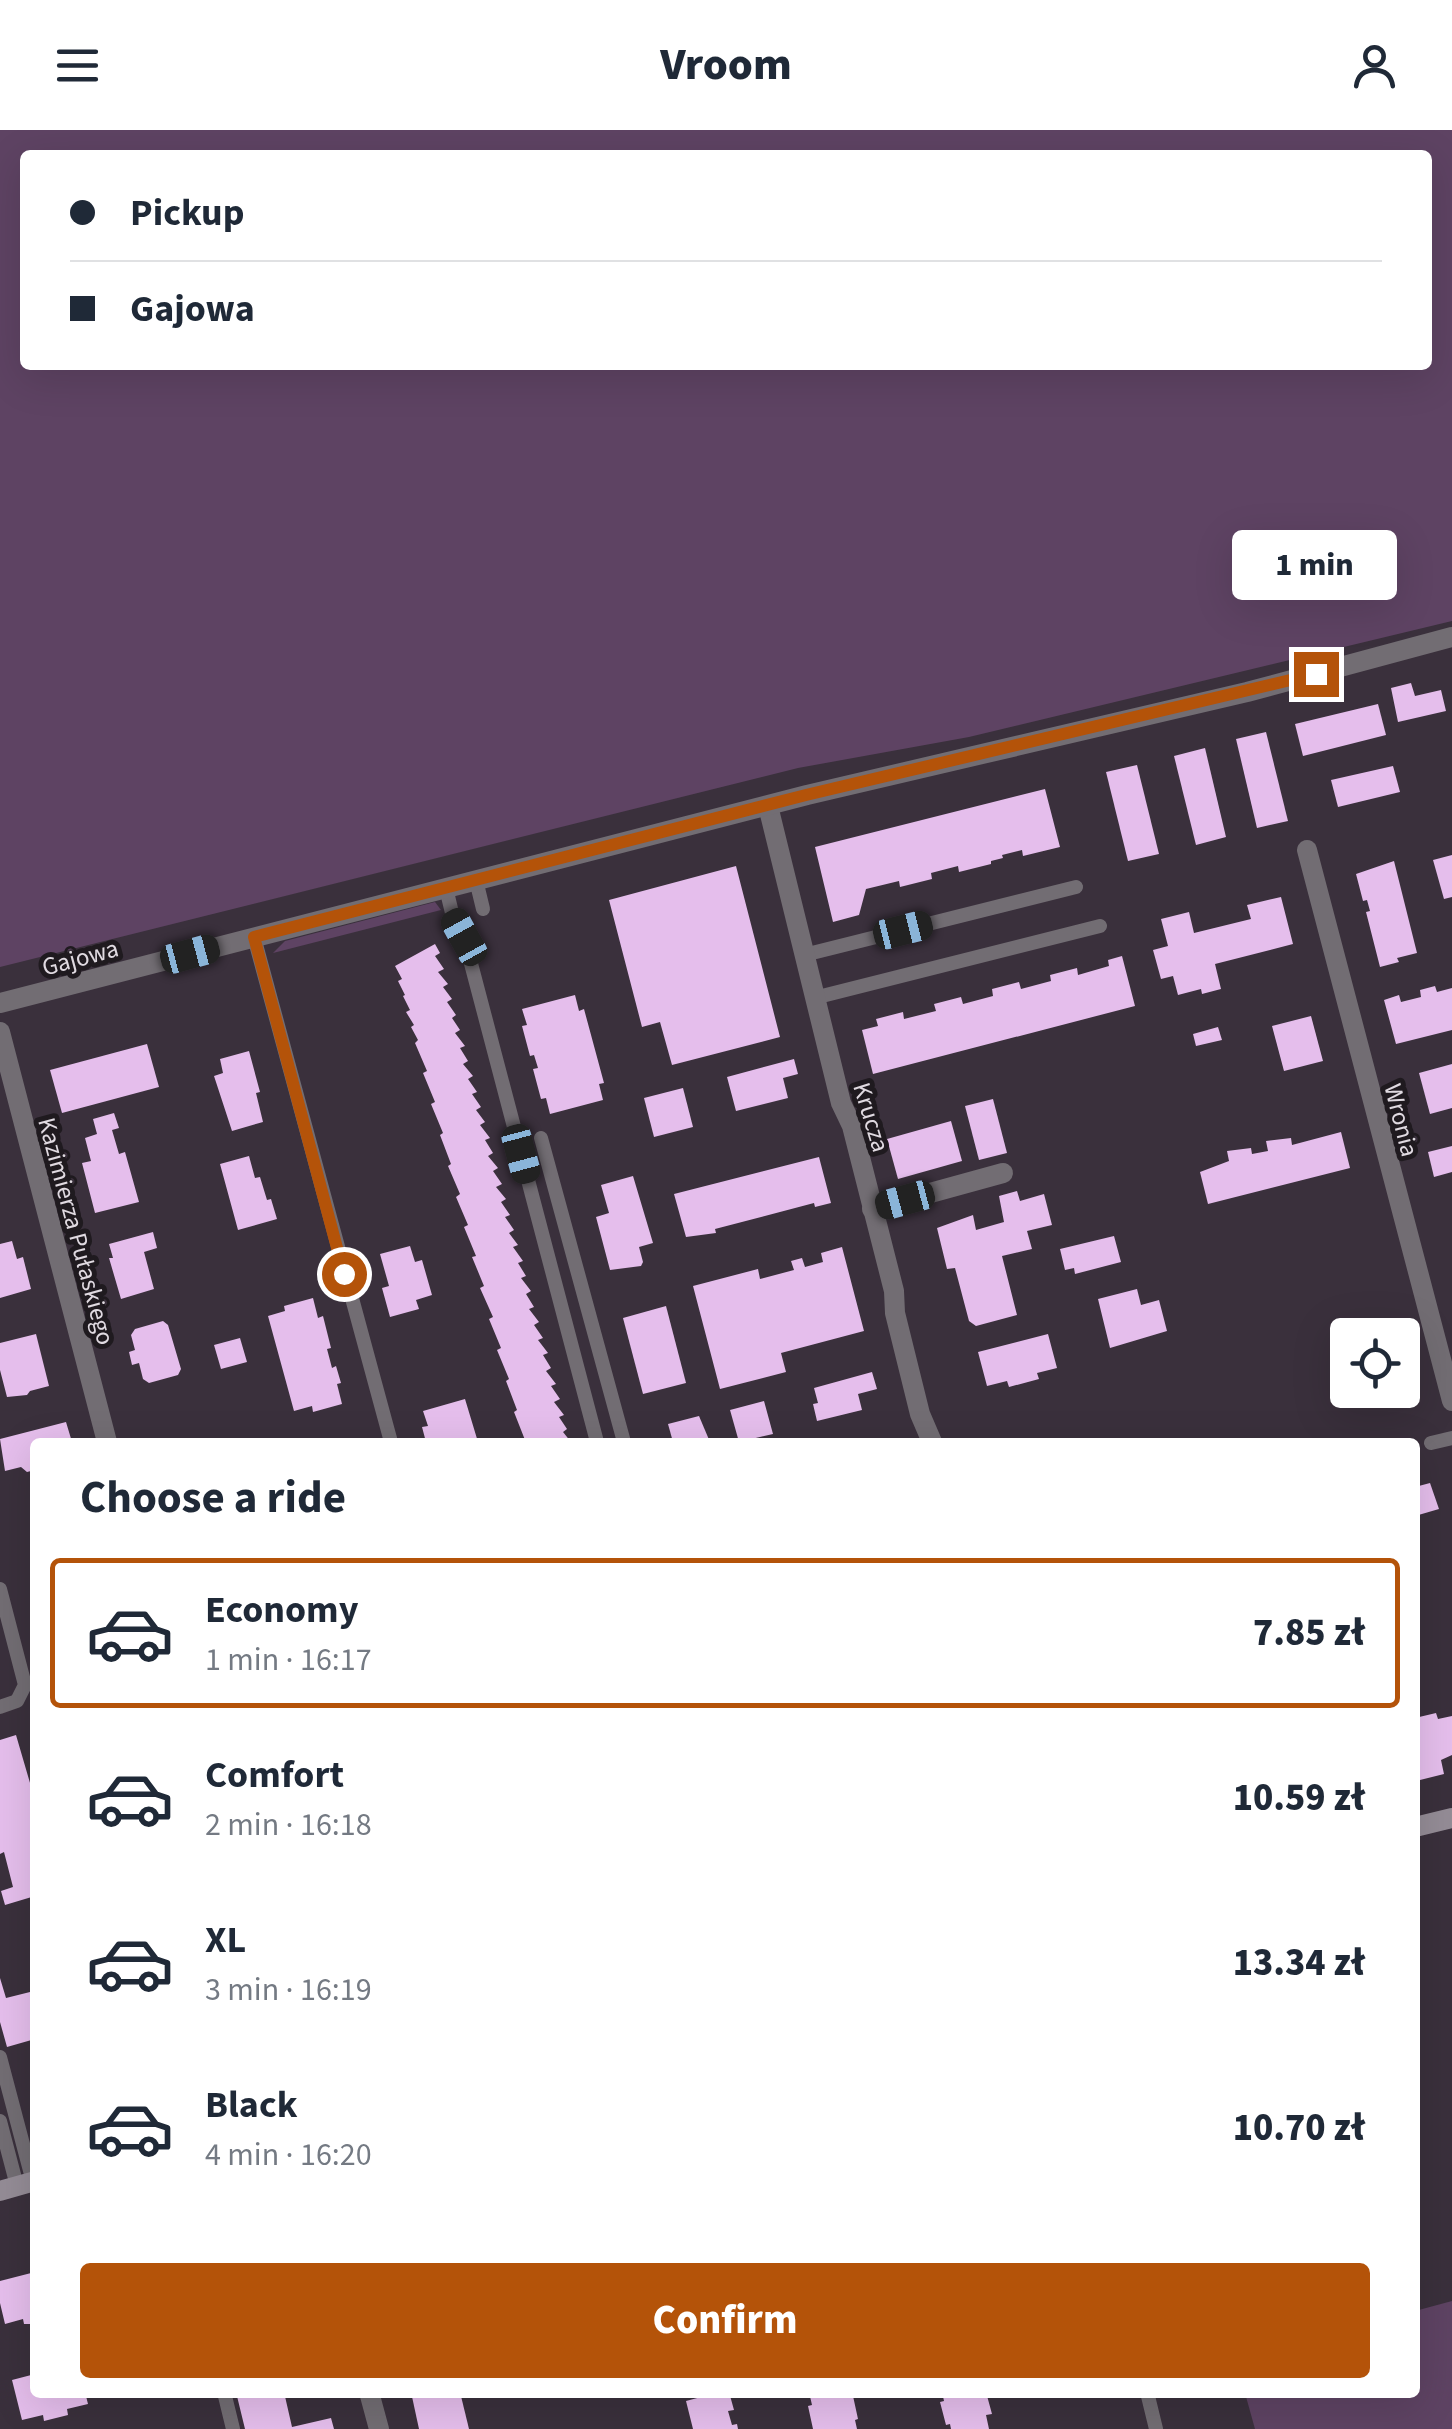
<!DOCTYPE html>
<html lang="en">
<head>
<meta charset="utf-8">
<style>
  :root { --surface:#fff; --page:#f6f6f7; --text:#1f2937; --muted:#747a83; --line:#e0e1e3; --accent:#b45309 }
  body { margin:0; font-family:"Source Sans 3",sans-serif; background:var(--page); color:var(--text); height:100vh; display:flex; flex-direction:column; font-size:38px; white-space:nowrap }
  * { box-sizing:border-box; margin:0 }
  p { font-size:32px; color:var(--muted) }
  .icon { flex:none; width:55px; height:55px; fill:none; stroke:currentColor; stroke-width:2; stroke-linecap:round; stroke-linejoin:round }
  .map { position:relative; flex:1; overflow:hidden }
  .sheet { position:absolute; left:30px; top:1308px; width:1390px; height:960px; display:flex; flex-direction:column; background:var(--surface); border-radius:10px; box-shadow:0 10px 40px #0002 }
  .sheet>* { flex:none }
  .top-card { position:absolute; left:20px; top:20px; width:1412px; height:220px; border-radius:10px; box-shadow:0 10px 40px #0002; display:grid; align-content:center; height:220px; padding:0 50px; background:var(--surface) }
  .tools { position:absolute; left:1330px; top:1188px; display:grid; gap:20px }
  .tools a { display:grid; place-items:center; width:90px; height:90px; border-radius:10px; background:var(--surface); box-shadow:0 10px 40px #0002; font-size:50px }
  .end { position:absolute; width:45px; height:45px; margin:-22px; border:12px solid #b45309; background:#fff; box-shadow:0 0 0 5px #fff }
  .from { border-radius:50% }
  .bubble { position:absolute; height:70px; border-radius:10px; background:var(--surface); box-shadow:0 10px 40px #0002; font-size:32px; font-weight:800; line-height:70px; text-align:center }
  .car { position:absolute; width:30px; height:60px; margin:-30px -15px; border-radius:12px; box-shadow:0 0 8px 2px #0007; background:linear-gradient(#222 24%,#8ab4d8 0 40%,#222 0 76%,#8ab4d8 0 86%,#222 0) }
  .top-card b { display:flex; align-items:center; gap:35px; height:95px; font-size:38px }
  .top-card b+b { border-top:2px solid var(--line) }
  .top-card i { width:25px; height:25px; background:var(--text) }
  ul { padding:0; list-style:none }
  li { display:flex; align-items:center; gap:30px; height:150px; margin:0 20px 15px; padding:0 30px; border:5px solid transparent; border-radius:10px }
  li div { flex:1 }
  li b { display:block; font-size:38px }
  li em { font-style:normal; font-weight:800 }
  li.current { border-color:var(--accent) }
  li>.icon { width:90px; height:90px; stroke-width:1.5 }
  h2 { padding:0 50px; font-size:45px; line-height:120px }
  .action { display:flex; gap:20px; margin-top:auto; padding:20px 50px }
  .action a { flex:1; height:115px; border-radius:10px; background:var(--accent); color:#fff; font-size:40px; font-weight:800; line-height:115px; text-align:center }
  header { display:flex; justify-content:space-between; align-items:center; height:130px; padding:0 50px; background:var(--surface); font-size:45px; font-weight:800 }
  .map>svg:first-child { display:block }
  .green { fill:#5e4363; fill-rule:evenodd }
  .building { fill:#e5beec }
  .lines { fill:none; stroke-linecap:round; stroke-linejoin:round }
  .lane { stroke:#726d73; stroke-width:14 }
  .street { stroke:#726d73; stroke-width:20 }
  .secondary { stroke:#948c96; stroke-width:20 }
  .route { stroke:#b45309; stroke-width:12 }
  .labels { text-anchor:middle; stroke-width:10; stroke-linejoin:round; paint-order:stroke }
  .street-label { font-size:25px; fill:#e0dae1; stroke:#1f1a1f }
</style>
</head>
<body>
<header><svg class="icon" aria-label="menu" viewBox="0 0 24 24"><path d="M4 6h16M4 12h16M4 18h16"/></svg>Vroom<svg class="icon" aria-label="person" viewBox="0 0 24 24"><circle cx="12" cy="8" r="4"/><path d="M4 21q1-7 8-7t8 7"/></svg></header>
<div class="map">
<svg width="1452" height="2299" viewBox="0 0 1452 2299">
  <rect width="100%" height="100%" fill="#3a303c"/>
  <!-- green -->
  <g class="green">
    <path d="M0,0h1452v491l-483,116 -171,31 -798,199zM1428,25v210h-1403v-210z"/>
    <polygon points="435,772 441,780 273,823 285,811"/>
    <polygon points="1452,2171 1452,2299 1255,2299 1245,2263 1415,2262 1415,2181"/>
  </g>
  <!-- building -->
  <g class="building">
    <polygon points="1411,553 1415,566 1441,560 1446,581 1398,592 1391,558"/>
    <polygon points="1378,574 1386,605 1303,626 1295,594"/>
    <polygon points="1266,602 1288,691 1257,698 1236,609"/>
    <polygon points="1205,618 1226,707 1196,715 1174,626"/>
    <polygon points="1137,635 1159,724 1128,731 1106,642"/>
    <polygon points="1393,636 1400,662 1338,677 1331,650"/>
    <polygon points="1045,659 1060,717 1023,726 1022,720 1002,725 1003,728 991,731 991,734 959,742 958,736 931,743 932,749 900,757 899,751 866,759 859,785 833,792 815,717"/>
    <polygon points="1452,725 1452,767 1444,769 1433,730"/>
    <polygon points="1394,731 1417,823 1397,828 1399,832 1380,837 1366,782 1370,781 1367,770 1363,771 1356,744"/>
    <polygon points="736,736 780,907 672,935 660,892 642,897 609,770"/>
    <polygon points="1281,767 1293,814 1215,834 1221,859 1202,864 1201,859 1178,865 1173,846 1161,849 1153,820 1168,816 1161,789 1189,782 1194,803 1251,789 1247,775"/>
    <polygon points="435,814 440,823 435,826 444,839 438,842 448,854 443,857 452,869 447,872 456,885 452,888 460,900 455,903 465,916 460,918 468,931 463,934 473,946 468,949 477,962 472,964 481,977 476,980 485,992 480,995 490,1008 485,1010 493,1023 488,1026 498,1038 493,1041 502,1054 496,1057 506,1069 501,1072 510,1085 505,1087 514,1100 509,1103 518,1115 513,1117 523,1131 518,1133 526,1146 521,1148 531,1161 526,1164 534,1177 529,1179 539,1192 534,1195 543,1208 538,1210 548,1223 543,1225 551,1238 546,1241 556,1254 551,1256 560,1269 554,1272 564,1285 559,1287 567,1299 563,1302 571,1312 520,1312 525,1310 514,1282 517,1280 506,1251 509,1249 497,1220 501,1218 489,1189 493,1187 480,1158 484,1156 472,1127 476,1126 464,1097 468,1095 456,1067 460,1064 448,1036 451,1034 440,1005 443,1003 431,974 435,972 423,943 427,941 415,913 418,910 411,897 414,895 406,882 410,880 403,866 405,865 398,851 402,849 395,836"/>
    <polygon points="1122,826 1135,876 873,944 862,900 878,896 876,889 903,882 904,889 936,881 934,874 961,867 963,874 993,866 992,859 1019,852 1021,859 1051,851 1050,845 1077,838 1078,845 1109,836 1108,830"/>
    <polygon points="1435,856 1437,862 1452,858 1452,900 1396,914 1384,870 1399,865 1401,872 1421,867 1420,860"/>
    <polygon points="575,865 579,881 584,879 604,953 599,954 603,970 550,984 546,968 541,969 533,939 538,938 534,925 530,926 522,896 527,895 522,879"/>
    <polygon points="1311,886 1323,931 1284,941 1272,896"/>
    <polygon points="1218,897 1222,910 1196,916 1193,904"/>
    <polygon points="147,914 159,957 62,983 50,940"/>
    <polygon points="249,921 260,962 256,963 263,992 232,1001 214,946 223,943 220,929"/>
    <polygon points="794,929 798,944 783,948 788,968 736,981 727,947"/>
    <polygon points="1452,934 1452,978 1430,984 1419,943"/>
    <polygon points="683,958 693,997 654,1007 644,968"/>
    <polygon points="993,969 1007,1023 979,1030 965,976"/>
    <polygon points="114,983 119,998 112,1000 119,1024 125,1022 139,1072 95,1083 82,1033 91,1031 85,1008 97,1004 93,989"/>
    <polygon points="951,991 962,1031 898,1049 887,1009"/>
    <polygon points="1341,1002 1350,1038 1208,1074 1200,1042 1229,1031 1227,1021 1251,1018 1252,1024 1268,1021 1266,1011 1291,1008 1292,1015"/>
    <polygon points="1452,1016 1452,1042 1434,1047 1428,1022"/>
    <polygon points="249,1026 255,1048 260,1047 267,1070 271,1069 277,1089 238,1100 220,1034"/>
    <polygon points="819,1027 831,1073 815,1077 814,1073 715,1099 716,1103 686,1107 674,1064"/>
    <polygon points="633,1046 653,1113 639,1117 643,1132 641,1136 610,1140 596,1087 609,1083 601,1055"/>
    <polygon points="1017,1061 1020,1071 1044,1064 1052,1095 1027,1101 1032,1119 1002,1126 1017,1185 976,1196 969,1191 955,1138 947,1139 937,1098 973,1085 976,1100 1004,1092 999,1066"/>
    <polygon points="153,1102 157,1118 144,1122 154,1159 121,1169 109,1128 113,1128 109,1114"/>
    <polygon points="1114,1106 1121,1132 1075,1144 1074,1138 1065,1140 1060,1119"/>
    <polygon points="12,1111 17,1129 23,1127 31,1159 0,1168 0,1114"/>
    <polygon points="410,1116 415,1132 422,1130 432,1165 416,1170 419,1179 390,1187 382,1158 389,1156 380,1124"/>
    <polygon points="842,1117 864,1201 781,1223 786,1242 720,1259 693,1156 758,1139 760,1149 794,1140 791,1131 802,1128 805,1137 823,1132 821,1123"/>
    <polygon points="1137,1159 1141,1175 1159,1170 1167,1201 1110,1218 1098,1169"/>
    <polygon points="313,1168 318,1188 323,1186 331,1218 327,1219 332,1238 336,1236 341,1253 337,1254 342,1274 313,1282 312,1276 294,1281 268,1186 285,1181 284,1176"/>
    <polygon points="666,1176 686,1253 643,1264 623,1188"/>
    <polygon points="163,1191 168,1195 181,1239 178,1245 149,1253 143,1249 139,1233 132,1235 129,1222 135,1220 131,1205 135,1199"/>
    <polygon points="36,1204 49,1256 30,1261 27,1265 7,1267 0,1240 0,1213"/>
    <polygon points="1048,1204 1057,1238 1037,1243 1039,1249 1009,1257 1007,1251 987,1256 978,1222"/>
    <polygon points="240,1208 247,1232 221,1239 214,1215"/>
    <polygon points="872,1242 877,1259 858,1264 862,1280 817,1291 813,1274 818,1273 814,1258"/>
    <polygon points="465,1269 478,1312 426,1312 422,1297 428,1296 423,1281"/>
    <polygon points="764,1271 773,1304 739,1312 730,1280"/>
    <polygon points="699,1286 710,1312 673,1312 668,1294"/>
    <polygon points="66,1292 72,1312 35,1312 35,1340 27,1342 21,1337 5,1341 0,1309"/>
    <polygon points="1430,1353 1439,1379 1415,1386 1415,1357"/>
    <polygon points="1436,1583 1438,1589 1452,1586 1452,1625 1441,1630 1444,1644 1416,1651 1415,1588"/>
    <polygon points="16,1605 35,1670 35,1766 5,1775 1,1761 13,1757 4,1722 0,1724 0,1610"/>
    <polygon points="0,1848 6,1868 30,1862 35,1881 35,1909 7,1917 0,1892"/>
    <polygon points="35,2142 35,2194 24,2194 23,2189 5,2194 0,2173 0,2151"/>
    <polygon points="35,2244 35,2262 85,2262 88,2274 67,2279 68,2285 44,2291 43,2285 22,2290 12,2250"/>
    <polygon points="236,2262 284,2262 292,2297 331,2288 334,2299 245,2299"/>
    <polygon points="411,2262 460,2262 469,2299 419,2299"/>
    <polygon points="700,2262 729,2262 734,2280 728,2281 732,2295 737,2294 738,2299 693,2299 686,2271 701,2267"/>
    <polygon points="809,2262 848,2262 849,2267 853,2266 858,2289 855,2290 857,2299 813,2299 808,2276 812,2275"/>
    <polygon points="942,2262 986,2262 992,2284 986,2285 989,2299 951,2299 950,2294 946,2295 940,2272 944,2271"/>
  </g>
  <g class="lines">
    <!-- lane -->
    <g class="lane">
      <polyline points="476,750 483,779"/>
      <polyline points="446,758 453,787 464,807 597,1312"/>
      <polyline points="254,807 391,1312"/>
      <polyline points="804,825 1076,757"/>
      <polyline points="814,868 1100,796"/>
      <polyline points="541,1008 624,1312"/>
      <polyline points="1431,1313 1452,1308"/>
      <polyline points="0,1459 25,1555 17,1571 0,1577"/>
      <polyline points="0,1927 33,2052"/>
      <polyline points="0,1991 17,2056"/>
      <polyline points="224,2262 233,2299"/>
      <polyline points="1147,2262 1156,2299"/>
    </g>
    <!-- street -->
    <g class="street">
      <polyline points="768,676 841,973 852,996 894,1161 895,1183 920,1284 932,1312"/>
      <polyline points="1307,720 1452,1271"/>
      <polyline points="0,873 807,665 1247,562 1452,507"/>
      <polyline points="0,902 107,1312"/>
      <polyline points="872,1079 1003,1043"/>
      <polyline points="369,2262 379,2299"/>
    </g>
    <!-- secondary -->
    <g class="secondary">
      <polyline points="1415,1697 1452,1688"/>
      <polyline points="0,2061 35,2051"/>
    </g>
  </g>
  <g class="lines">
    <!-- route -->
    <polyline class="route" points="344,1144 254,807 806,665 1316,544"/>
  </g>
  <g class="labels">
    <!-- street labels -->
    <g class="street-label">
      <text transform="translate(80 827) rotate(-15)" y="9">Gajowa</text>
      <text transform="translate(872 987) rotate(73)" y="9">Krucza</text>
      <text transform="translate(1402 990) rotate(76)" y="9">Wronia</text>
      <text transform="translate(77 1101) rotate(75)" y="9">Kazimierza Pułaskiego</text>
    </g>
  </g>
</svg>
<div class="tools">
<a><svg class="icon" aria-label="locate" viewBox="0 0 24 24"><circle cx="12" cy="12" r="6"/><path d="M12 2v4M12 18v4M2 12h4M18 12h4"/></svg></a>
</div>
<i class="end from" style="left:344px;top:1144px"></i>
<i class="end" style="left:1316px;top:544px"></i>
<div class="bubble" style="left:1232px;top:400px;width:165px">1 min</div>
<i class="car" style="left:903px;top:800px;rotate:76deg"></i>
<i class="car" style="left:464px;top:807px;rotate:331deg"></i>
<i class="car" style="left:190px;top:824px;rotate:75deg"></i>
<i class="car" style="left:521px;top:1024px;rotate:165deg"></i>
<i class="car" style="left:905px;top:1070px;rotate:255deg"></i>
<div class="top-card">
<b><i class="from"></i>Pickup</b>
<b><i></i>Gajowa</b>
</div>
<section class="sheet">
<h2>Choose a ride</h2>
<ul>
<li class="current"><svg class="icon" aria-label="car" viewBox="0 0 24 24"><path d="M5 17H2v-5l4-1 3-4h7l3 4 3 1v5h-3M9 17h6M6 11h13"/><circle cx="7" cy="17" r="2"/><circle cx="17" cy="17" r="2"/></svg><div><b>Economy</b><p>1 min · 16:17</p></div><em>7.85 zł</em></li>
<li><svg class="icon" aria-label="car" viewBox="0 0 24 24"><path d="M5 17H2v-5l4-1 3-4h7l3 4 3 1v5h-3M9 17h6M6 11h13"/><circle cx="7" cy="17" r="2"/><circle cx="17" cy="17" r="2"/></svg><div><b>Comfort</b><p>2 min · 16:18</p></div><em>10.59 zł</em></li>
<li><svg class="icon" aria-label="car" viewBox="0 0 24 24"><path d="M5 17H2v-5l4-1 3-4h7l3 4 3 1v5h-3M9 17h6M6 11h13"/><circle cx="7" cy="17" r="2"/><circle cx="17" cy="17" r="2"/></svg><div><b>XL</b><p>3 min · 16:19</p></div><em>13.34 zł</em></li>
<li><svg class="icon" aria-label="car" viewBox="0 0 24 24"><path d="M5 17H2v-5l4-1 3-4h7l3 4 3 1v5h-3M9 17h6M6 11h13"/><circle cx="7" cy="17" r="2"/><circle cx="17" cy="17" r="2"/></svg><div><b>Black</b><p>4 min · 16:20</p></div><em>10.70 zł</em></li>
</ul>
<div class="action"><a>Confirm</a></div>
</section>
</div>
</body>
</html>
